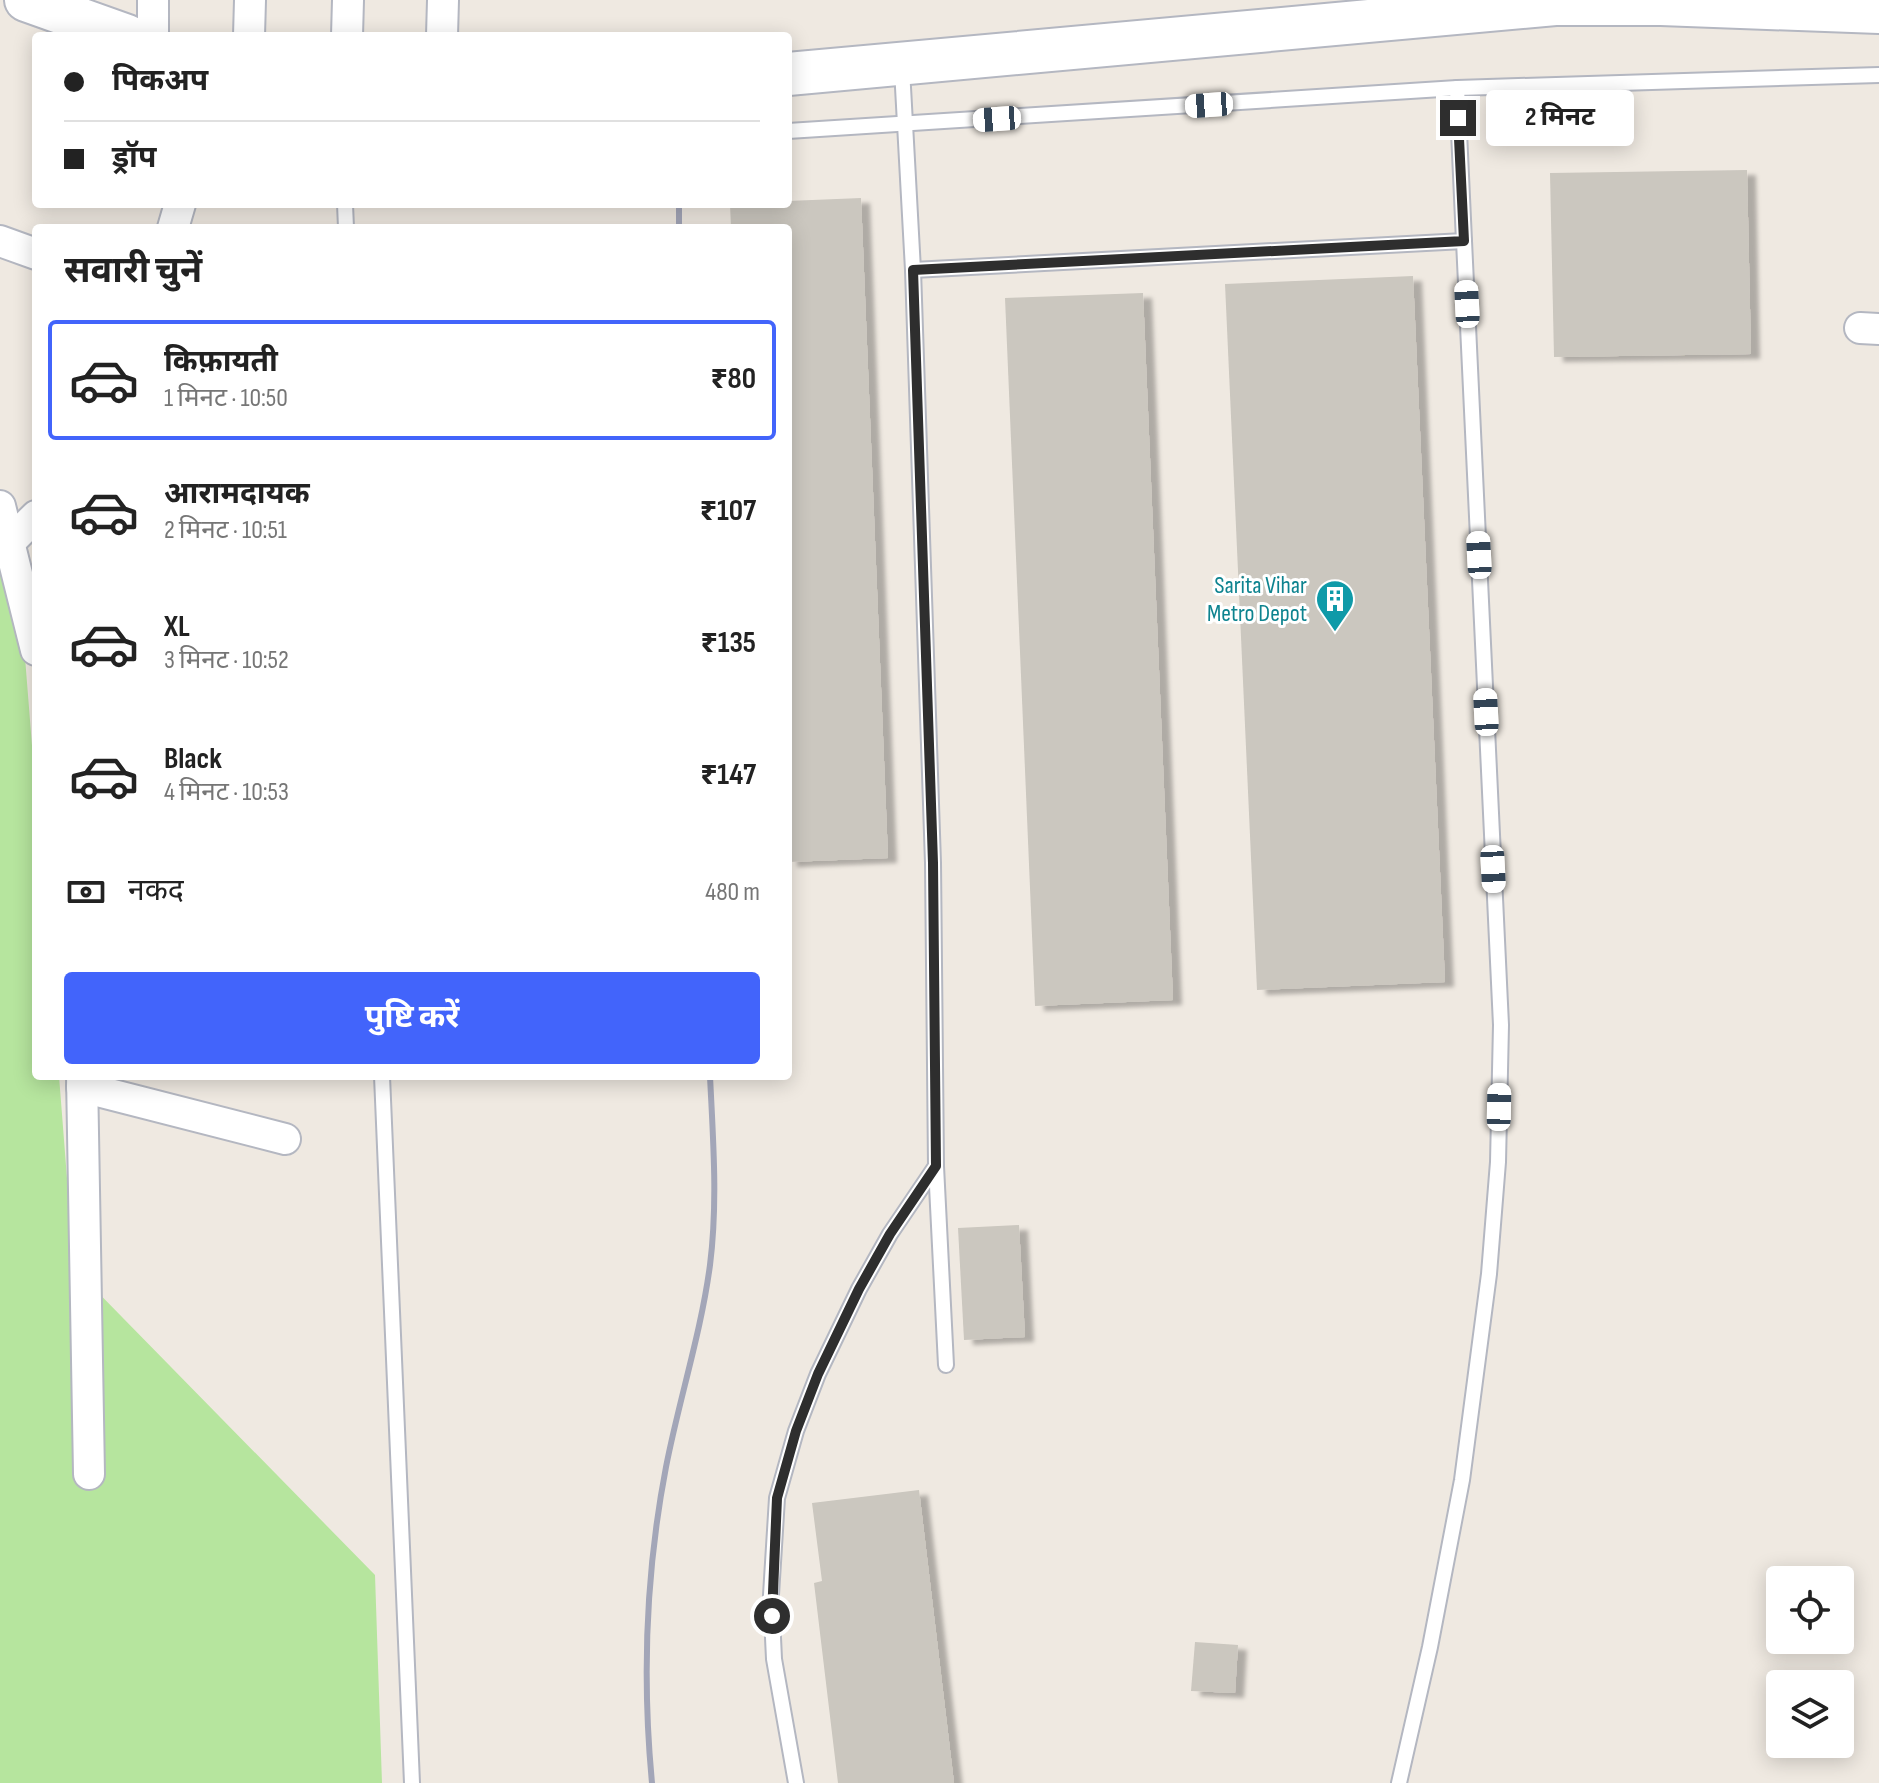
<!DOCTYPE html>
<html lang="hi">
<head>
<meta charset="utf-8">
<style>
  :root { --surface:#fff; --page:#f2f2f2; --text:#222; --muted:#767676; --line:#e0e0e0; --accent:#4264fb }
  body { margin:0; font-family:"Sofia Sans Condensed","Noto Sans Devanagari",sans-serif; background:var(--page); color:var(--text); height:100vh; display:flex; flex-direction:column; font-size:30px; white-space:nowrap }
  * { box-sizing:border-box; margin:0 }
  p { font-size:26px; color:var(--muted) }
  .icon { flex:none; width:44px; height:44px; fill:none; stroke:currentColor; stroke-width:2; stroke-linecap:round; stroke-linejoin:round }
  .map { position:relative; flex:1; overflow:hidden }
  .drawer { position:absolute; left:32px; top:224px; width:760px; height:856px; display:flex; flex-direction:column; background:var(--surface); border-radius:8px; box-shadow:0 4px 20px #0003 }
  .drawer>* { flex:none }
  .hud { position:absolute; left:32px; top:32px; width:760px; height:176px; border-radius:8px; box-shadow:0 4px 20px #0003; display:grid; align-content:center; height:176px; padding:0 32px; background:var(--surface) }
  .tools { position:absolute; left:1766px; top:1566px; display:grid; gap:16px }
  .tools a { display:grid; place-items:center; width:88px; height:88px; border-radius:8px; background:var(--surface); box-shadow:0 4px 20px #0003; font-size:40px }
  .end { position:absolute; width:36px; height:36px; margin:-18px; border:10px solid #2e2e2e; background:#fff; box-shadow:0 0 0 4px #fff }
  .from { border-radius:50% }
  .bubble { position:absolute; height:56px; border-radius:8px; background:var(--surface); box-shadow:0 4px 20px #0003; font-size:26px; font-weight:700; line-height:56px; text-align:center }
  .car { position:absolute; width:24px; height:48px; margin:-24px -12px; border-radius:10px; box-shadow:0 0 6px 2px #0007; background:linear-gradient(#fff 24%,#345 0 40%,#fff 0 76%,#345 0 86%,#fff 0) }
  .hud b { display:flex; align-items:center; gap:28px; height:76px; font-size:30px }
  .hud b+b { border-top:2px solid var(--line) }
  .hud i { width:20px; height:20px; background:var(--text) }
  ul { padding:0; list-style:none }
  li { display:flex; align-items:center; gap:24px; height:120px; margin:0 16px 12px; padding:0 16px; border:4px solid transparent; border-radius:8px }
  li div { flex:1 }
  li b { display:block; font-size:30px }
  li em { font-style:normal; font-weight:700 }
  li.selected { border-color:var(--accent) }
  li>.icon { width:72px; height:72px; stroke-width:1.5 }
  h2 { padding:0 32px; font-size:36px; line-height:96px }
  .pay { display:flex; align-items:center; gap:20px; height:88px; padding:0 32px; font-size:30px }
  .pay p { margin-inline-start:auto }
  .button { display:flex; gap:16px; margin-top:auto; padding:16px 32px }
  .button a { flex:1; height:92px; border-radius:8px; background:var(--accent); color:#fff; font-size:32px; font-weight:700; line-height:92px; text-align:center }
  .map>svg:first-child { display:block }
  .green { fill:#b6e59e }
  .building { fill:#cbc7bf; filter:url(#shadow) }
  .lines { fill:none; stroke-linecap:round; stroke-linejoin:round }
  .lane-casing { stroke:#b4b7c1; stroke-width:18 }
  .street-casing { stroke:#b4b7c1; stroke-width:34 }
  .secondary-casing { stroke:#b4b7c1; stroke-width:46 }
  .lane { stroke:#fff; stroke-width:14 }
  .street { stroke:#fff; stroke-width:30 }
  .secondary { stroke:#fff; stroke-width:42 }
  .rail { stroke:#a3a6b8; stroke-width:6 }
  .route { stroke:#2e2e2e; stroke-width:10 }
  .labels { text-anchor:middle; stroke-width:6; stroke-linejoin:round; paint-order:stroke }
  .culture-label { font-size:24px; fill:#0d838f; stroke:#fff; text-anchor:end }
</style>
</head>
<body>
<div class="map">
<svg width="1879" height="1783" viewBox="0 0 1879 1783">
  <defs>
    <filter id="shadow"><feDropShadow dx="9" dy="5" stdDeviation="2" flood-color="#0004"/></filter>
  </defs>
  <rect width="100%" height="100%" fill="#efe9e1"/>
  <!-- green -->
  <polygon class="green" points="0,516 15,531 36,796 36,1076 59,1076 74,1268 375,1575 382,1783 0,1783"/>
  <!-- building -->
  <g class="building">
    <polygon points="1747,170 1751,354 1554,357 1550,173"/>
    <polygon points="861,198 888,858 788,862 788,228 731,228 730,204 788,204 788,201"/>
    <polygon points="1413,276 1445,982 1257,990 1225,284"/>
    <polygon points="1143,293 1173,1000 1035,1006 1005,298"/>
    <polygon points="1019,1225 1025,1337 964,1340 958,1228"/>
    <polygon points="919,1490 954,1783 838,1783 814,1583 822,1581 812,1503"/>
    <polygon points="1195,1642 1238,1645 1235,1693 1191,1691"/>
  </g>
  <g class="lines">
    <defs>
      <g id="lane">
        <polyline points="788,131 1457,88 1879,75"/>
        <polyline points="345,204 346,228"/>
        <polyline points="913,270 1464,241 1457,88"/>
        <polyline points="382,1076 412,1783"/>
        <polyline points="936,1166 946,1365"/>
        <polyline points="796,1783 774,1659 771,1595 777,1498 796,1431 818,1374 859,1289 890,1234 936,1166 933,863 913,270 902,69"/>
        <polyline points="1399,1783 1430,1647 1462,1480 1489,1274 1498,1162 1501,1025 1464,241"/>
      </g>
      <g id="street">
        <polyline points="153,0 153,36"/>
        <polyline points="249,36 250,0"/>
        <polyline points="347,36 348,0"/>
        <polyline points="442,36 443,0"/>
        <polyline points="173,228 180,204"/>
        <polyline points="0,241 36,254"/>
        <polyline points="1860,328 1879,329"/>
        <polyline points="0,506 36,650"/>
        <polyline points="9,543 36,516"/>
        <polyline points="82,1076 89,1474"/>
        <polyline points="82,1087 285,1139"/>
      </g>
      <g id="secondary">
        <polyline points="26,0 127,36"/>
        <polyline points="788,74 1555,4 1661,4 1879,12"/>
      </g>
    </defs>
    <!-- lane casing -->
    <use href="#lane" class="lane-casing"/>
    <!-- street casing -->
    <use href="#street" class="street-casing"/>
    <!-- secondary casing -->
    <use href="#secondary" class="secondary-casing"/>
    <!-- lane -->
    <use href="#lane" class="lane"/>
    <!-- street -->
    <use href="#street" class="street"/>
    <!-- secondary -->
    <use href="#secondary" class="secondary"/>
    <!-- rail -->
    <g class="rail">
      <polyline points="679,204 679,228"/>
      <path d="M652,1783c-10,-105 -6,-212 14,-316 13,-67 35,-134 44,-202 8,-63 3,-126 0,-189"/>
    </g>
  </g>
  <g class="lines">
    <!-- route -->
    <polyline class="route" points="772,1616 777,1498 796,1431 818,1374 859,1289 890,1234 936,1166 933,863 913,270 1464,241 1458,118"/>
  </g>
  <!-- icons -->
  <defs>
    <symbol id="building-pin" viewBox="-11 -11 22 30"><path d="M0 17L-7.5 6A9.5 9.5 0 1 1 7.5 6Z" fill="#0f9aa8" stroke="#fff"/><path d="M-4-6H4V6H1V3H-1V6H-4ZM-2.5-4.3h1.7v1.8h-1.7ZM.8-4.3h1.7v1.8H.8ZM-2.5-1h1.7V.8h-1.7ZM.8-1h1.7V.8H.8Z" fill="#fff"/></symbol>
  </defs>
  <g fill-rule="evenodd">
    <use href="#building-pin" x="1313" y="577" width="44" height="60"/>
  </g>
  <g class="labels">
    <!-- culture labels -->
    <g class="culture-label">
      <text x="1307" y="593">Sarita Vihar<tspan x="1307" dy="28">Metro Depot</tspan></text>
    </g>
  </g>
</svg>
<div class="tools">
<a><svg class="icon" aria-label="locate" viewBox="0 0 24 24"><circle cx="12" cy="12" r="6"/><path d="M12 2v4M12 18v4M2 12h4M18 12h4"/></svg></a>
<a><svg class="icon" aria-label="layers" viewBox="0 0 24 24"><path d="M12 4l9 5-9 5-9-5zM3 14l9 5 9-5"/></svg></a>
</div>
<i class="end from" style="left:772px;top:1616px"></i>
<i class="end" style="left:1458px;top:118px"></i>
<div class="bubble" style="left:1486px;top:90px;width:148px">2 मिनट</div>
<i class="car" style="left:1209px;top:105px;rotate:266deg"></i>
<i class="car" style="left:997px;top:119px;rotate:266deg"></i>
<i class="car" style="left:1467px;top:304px;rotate:357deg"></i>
<i class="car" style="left:1479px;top:555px;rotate:357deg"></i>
<i class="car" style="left:1486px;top:712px;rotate:357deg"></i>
<i class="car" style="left:1493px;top:869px;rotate:177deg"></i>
<i class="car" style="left:1499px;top:1107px;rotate:1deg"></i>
<div class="hud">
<b><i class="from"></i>पिकअप</b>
<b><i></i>ड्रॉप</b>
</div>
<section class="drawer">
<h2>सवारी चुनें</h2>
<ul>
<li class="selected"><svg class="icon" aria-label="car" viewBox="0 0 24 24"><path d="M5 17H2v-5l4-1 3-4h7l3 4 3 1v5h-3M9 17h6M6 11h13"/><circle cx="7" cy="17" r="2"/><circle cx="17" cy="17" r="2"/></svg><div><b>किफ़ायती</b><p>1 मिनट · 10:50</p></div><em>₹80</em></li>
<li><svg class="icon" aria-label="car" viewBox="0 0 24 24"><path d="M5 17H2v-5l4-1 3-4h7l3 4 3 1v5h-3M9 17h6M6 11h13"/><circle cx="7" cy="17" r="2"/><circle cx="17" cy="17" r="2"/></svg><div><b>आरामदायक</b><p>2 मिनट · 10:51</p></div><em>₹107</em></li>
<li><svg class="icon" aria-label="car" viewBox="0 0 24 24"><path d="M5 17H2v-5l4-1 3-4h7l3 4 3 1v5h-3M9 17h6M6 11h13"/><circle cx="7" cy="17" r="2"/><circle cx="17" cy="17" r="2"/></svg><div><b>XL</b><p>3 मिनट · 10:52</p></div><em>₹135</em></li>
<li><svg class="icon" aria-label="car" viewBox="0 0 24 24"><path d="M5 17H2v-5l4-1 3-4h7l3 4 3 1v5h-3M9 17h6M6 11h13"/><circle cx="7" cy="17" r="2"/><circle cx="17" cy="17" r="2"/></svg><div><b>Black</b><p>4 मिनट · 10:53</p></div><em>₹147</em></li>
</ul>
<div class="pay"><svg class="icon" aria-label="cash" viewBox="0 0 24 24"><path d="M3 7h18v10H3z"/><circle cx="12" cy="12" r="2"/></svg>नकद<p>480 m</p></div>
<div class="button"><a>पुष्टि करें</a></div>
</section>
</div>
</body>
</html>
